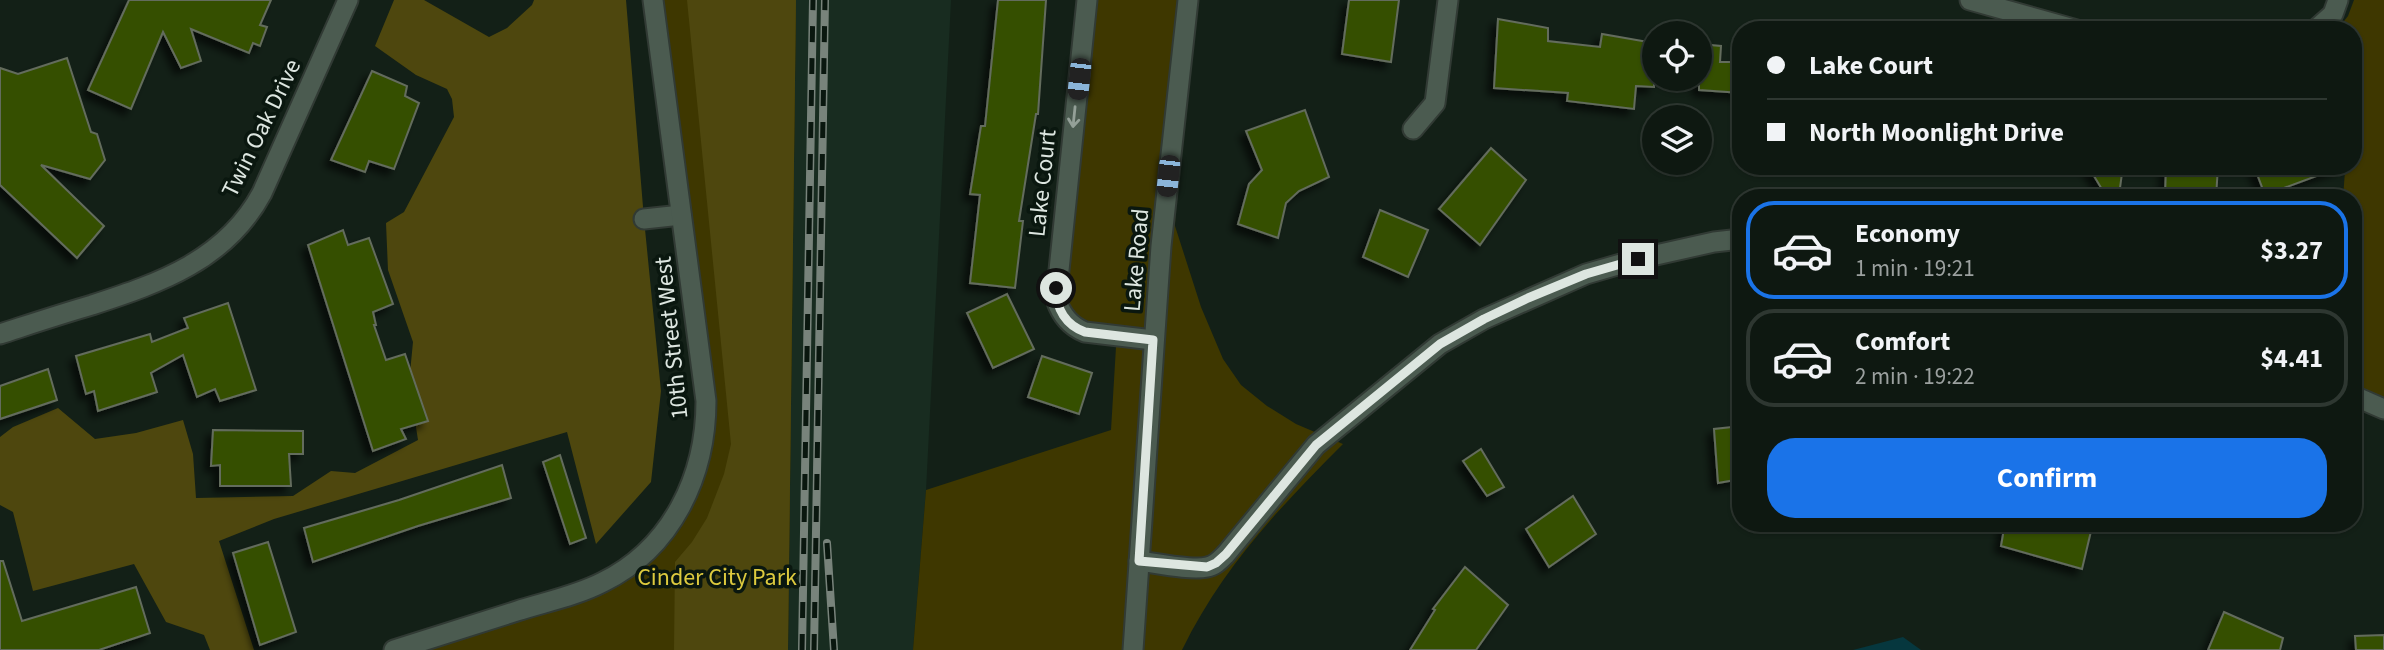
<!DOCTYPE html>
<html lang="en">
<head>
<meta charset="utf-8">
<style>
  :root { --surface:#0e1811; --page:#1c251f; --text:#f1f3f6; --muted:#9ba09f; --line:#2e3731; --accent:#1a73e8 }
  body { margin:0; font-family:"Source Sans 3",sans-serif; background:var(--page); color:var(--text); height:100vh; display:flex; flex-direction:column; font-size:26px; white-space:nowrap }
  * { box-sizing:border-box; margin:0 }
  p { font-size:23px; color:var(--muted) }
  .icon { flex:none; width:38px; height:38px; fill:none; stroke:currentColor; stroke-width:2; stroke-linecap:round; stroke-linejoin:round }
  .map { position:relative; flex:1; overflow:hidden }
  .details { position:absolute; left:1732px; top:189px; width:630px; height:343px; display:flex; flex-direction:column; background:var(--surface); border-radius:28px; box-shadow:0 2px 5px #0004,0 0 0 2px var(--line) }
  .details>* { flex:none }
  .guide { position:absolute; left:1732px; top:21px; width:630px; height:154px; border-radius:28px; box-shadow:0 2px 5px #0004,0 0 0 2px var(--line); display:grid; align-content:center; height:154px; padding:0 35px; background:var(--surface) }
  .buttons { position:absolute; left:1642px; top:21px; display:grid; gap:14px }
  .buttons a { display:grid; place-items:center; width:70px; height:70px; border-radius:50%; background:var(--surface); box-shadow:0 2px 5px #0004,0 0 0 2px var(--line); font-size:35px }
  .end { position:absolute; width:32px; height:32px; margin:-16px; border:9px solid #dde6e0; background:#111; box-shadow:0 0 0 4px #111 }
  .from { border-radius:50% }
  .car { position:absolute; width:21px; height:42px; margin:-21px -10px; border-radius:9px; box-shadow:0 0 5px 2px #0007; background:linear-gradient(#222 24%,#8ab4d8 0 40%,#222 0 76%,#8ab4d8 0 86%,#222 0) }
  .guide b { display:flex; align-items:center; gap:24px; height:66px; font-size:26px }
  .guide b+b { border-top:2px solid var(--line) }
  .guide i { width:18px; height:18px; background:var(--text) }
  ul { padding:12px 0 0; list-style:none }
  li { display:flex; align-items:center; gap:21px; height:98px; margin:0 14px 10px; padding:0 21px; border:4px solid var(--line); border-radius:28px }
  li div { flex:1 }
  li b { display:block; font-size:26px }
  li em { font-style:normal; font-weight:700 }
  li.current { border-color:var(--accent) }
  li>.icon { width:63px; height:63px; stroke-width:1.5 }
  .button { display:flex; gap:14px; margin-top:auto; padding:14px 35px }
  .button a { flex:1; height:80px; border-radius:28px; background:var(--accent); color:#fff; font-size:28px; font-weight:700; line-height:80px; text-align:center }
  .map>svg:first-child { display:block }
  .built { fill:#182c20 }
  .green { fill:#3e3700 }
  .forest { fill:#4e470e }
  .water { fill:#06373e }
  .building { fill:#344f05; stroke:#646c5d; stroke-width:2; filter:url(#shadow) }
  .lines { fill:none; stroke-linecap:round; stroke-linejoin:round }
  .minor-casing { stroke:#313a34; stroke-width:23 }
  .minor { stroke:#4b5b50; stroke-width:19 }
  .rail-casing { stroke:#78837b; stroke-width:8 }
  .rail { stroke:#0a170f; stroke-width:5; stroke-dasharray:16; stroke-linecap:butt }
  .oneway { stroke:#94a098 }
  .route { stroke:#dde6e0; stroke-width:9 }
  .labels { text-anchor:middle; stroke-width:7; stroke-linejoin:round; paint-order:stroke }
  .street-label { font-size:24px; fill:#dde6e0; stroke:#0a170f }
  .park-label { font-size:24px; fill:#ddca3e; stroke:#0a170f }
</style>
</head>
<body>
<div class="map">
<svg width="2384" height="650" viewBox="0 0 2384 650">
  <defs>
    <filter id="shadow"><feDropShadow dx="-6" dy="6" stdDeviation="3.5" flood-color="#0009"/></filter>
  </defs>
  <rect width="100%" height="100%" fill="#132017"/>
  <!-- built -->
  <polygon class="built" points="796,0 951,0 926,490 913,650 788,650"/>
  <!-- green -->
  <g class="green">
    <polygon points="653,0 796,0 788,650 394,650 587,589 648,550 704,438"/>
    <path d="M1096,0h102l-22,193 -1,33 26,81 22,52 18,26 26,21 29,18 47,20c-64,64 -121,124 -161,206h-269l13,-160 185,-60 5,-83 -3,-21c-25,-2 -41,-8 -49,-33z"/>
    <polygon points="2354,0 2384,0 2384,401 2354,389 2354,198 2343,198 2345,171 2342,166 2354,166 2354,30 2337,30 2348,16"/>
  </g>
  <!-- forest -->
  <g class="forest">
    <polygon points="394,0 424,0 489,37 507,28 532,5 534,0 626,0 644,219 661,391 651,482 596,544 567,432 274,519 219,541 254,650 210,650 204,635 166,622 134,564 33,591 13,512 0,505 0,437 13,427 58,408 95,439 136,433 183,420 193,454 196,498 293,496 331,471 355,473 418,440 409,383 413,342 388,270 386,223 404,212 454,117 452,99 447,89 416,75 375,46"/>
    <polygon points="687,0 796,0 788,650 674,650 675,562 692,542 707,518 724,474 731,444"/>
  </g>
  <!-- water -->
  <polygon class="water" points="1903,637 1921,650 1853,650"/>
  <!-- building -->
  <g class="building">
    <polygon points="129,0 271,0 260,25 267,27 260,46 253,43 249,53 191,29 201,61 181,68 163,32 131,109 88,90"/>
    <polygon points="998,0 1046,0 1038,114 1036,114 1019,221 1023,221 1015,288 970,283 980,195 970,194 981,126 985,126"/>
    <polygon points="1349,0 1399,0 1391,62 1342,54"/>
    <polygon points="1498,19 1548,28 1548,41 1600,47 1602,34 1654,43 1654,87 1636,86 1634,109 1567,101 1568,93 1494,88"/>
    <polygon points="1699,44 1721,46 1720,62 1741,62 1741,93 1699,90"/>
    <polygon points="67,58 91,132 97,134 105,160 90,179 41,165 104,226 77,258 0,185 0,68 18,74"/>
    <polygon points="372,71 407,86 405,96 419,103 394,169 369,161 365,172 331,160"/>
    <polygon points="1305,110 1329,177 1299,191 1286,203 1278,238 1238,224 1249,184 1262,170 1246,131"/>
    <polygon points="1491,148 1526,180 1480,245 1439,209"/>
    <polygon points="2088,166 2123,166 2120,188 2106,196"/>
    <polygon points="2166,166 2218,166 2216,198 2165,196"/>
    <polygon points="2254,166 2338,166 2338,168 2265,195"/>
    <polygon points="1380,210 1428,230 1408,277 1363,257"/>
    <polygon points="343,230 348,245 369,238 393,304 373,312 376,325 374,325 386,360 405,354 428,421 401,429 406,439 373,451 308,245"/>
    <polygon points="1007,294 1034,349 993,368 967,313"/>
    <polygon points="228,303 256,390 220,401 215,389 197,397 183,355 151,373 157,392 98,411 94,391 86,394 76,356 150,334 152,342 188,328 184,318"/>
    <polygon points="1042,356 1092,373 1079,414 1028,397"/>
    <polygon points="48,369 57,400 0,419 0,386"/>
    <polygon points="1741,426 1741,479 1718,483 1714,429"/>
    <polygon points="213,430 303,431 303,454 289,454 291,486 220,486 220,465 211,466"/>
    <polygon points="1481,449 1504,487 1487,496 1463,461"/>
    <polygon points="560,455 586,538 570,544 543,462"/>
    <polygon points="502,465 511,498 418,526 313,562 304,528 399,500"/>
    <polygon points="1573,496 1596,534 1549,567 1526,529"/>
    <polygon points="2005,523 2082,523 2092,527 2082,569 2001,546"/>
    <polygon points="268,542 296,632 260,645 233,553"/>
    <polygon points="0,561 3,561 22,621 136,587 150,633 99,650 0,650"/>
    <polygon points="1465,567 1508,605 1476,650 1410,650 1435,610 1433,609"/>
    <polygon points="2224,612 2283,638 2280,650 2208,650"/>
    <polygon points="2384,635 2384,650 2356,650 2355,636"/>
  </g>
  <g class="lines">
    <defs>
      <g id="minor">
        <path d="M1087,0l-31,299c5,16 14,27 29,33l68,8"/>
        <polyline points="1970,0 2077,30"/>
        <polyline points="2315,30 2333,14 2338,0"/>
        <polyline points="1413,129 1435,103 1448,0"/>
        <polyline points="644,219 681,215"/>
        <path d="M0,334c31,-10 61,-20 92,-29 68,-22 134,-45 170,-112l86,-193"/>
        <polyline points="2354,396 2384,409"/>
        <path d="M1139,561c16,2 53,10 68,6 8,-1 14,-8 19,-13l90,-109 124,-101 44,-25 102,-45 52,-15 76,-17 27,-3"/>
        <path d="M394,650c41,-13 82,-26 123,-39 28,-9 59,-15 86,-29 69,-34 103,-106 103,-181l-53,-401"/>
        <polyline points="1133,650 1161,246 1188,0"/>
      </g>
    </defs>
    <!-- minor casing -->
    <use href="#minor" class="minor-casing"/>
    <!-- minor -->
    <use href="#minor" class="minor"/>
    <defs>
      <g id="rail">
        <polyline points="827,543 834,650"/>
        <polyline points="802,650 813,0"/>
        <polyline points="814,650 825,0"/>
      </g>
    </defs>
    <!-- rail casing -->
    <use href="#rail" class="rail-casing"/>
    <!-- rail -->
    <use href="#rail" class="rail"/>
  </g>
  <!-- one-way arrows -->
  <defs><path id="oneway-shaft" d="M-6 0H5M1.5-3L5.5 0L1.5 3" fill="none" stroke-width="1.6" stroke-linecap="round" stroke-linejoin="round" transform="scale(1.75)"/></defs>
  <use class="oneway" href="#oneway-shaft" transform="translate(1074 117) rotate(96)"/>
  <g class="lines">
    <!-- route -->
    <path class="route" d="M1056,288c0,21 10,37 29,44l68,8 -14,221 68,6 9,-4 10,-9 90,-109 124,-101 44,-25 44,-21 58,-24 52,-15"/>
  </g>
  <g class="labels">
    <!-- street labels -->
    <g class="street-label">
      <text transform="translate(261 128) rotate(-64)" y="8">Twin Oak Drive</text>
      <text transform="translate(1042 183) rotate(-84)" y="8">Lake Court</text>
      <text transform="translate(1136 260) rotate(-85)" y="8">Lake Road</text>
      <text transform="translate(671 338) rotate(-96)" y="8">10th Street West</text>
    </g>
    <!-- park labels -->
    <g class="park-label">
      <text x="717" y="585">Cinder City Park</text>
    </g>
  </g>
</svg>
<div class="buttons">
<a><svg class="icon" aria-label="locate" viewBox="0 0 24 24"><circle cx="12" cy="12" r="6"/><path d="M12 2v4M12 18v4M2 12h4M18 12h4"/></svg></a>
<a><svg class="icon" aria-label="layers" viewBox="0 0 24 24"><path d="M12 4l9 5-9 5-9-5zM3 14l9 5 9-5"/></svg></a>
</div>
<i class="end from" style="left:1056px;top:288px"></i>
<i class="end" style="left:1638px;top:259px"></i>
<i class="car" style="left:1079px;top:79px;rotate:186deg"></i>
<i class="car" style="left:1168px;top:176px;rotate:186deg"></i>
<div class="guide">
<b><i class="from"></i>Lake Court</b>
<b><i></i>North Moonlight Drive</b>
</div>
<section class="details">
<ul>
<li class="current"><svg class="icon" aria-label="car" viewBox="0 0 24 24"><path d="M5 17H2v-5l4-1 3-4h7l3 4 3 1v5h-3M9 17h6M6 11h13"/><circle cx="7" cy="17" r="2"/><circle cx="17" cy="17" r="2"/></svg><div><b>Economy</b><p>1 min · 19:21</p></div><em>$3.27</em></li>
<li><svg class="icon" aria-label="car" viewBox="0 0 24 24"><path d="M5 17H2v-5l4-1 3-4h7l3 4 3 1v5h-3M9 17h6M6 11h13"/><circle cx="7" cy="17" r="2"/><circle cx="17" cy="17" r="2"/></svg><div><b>Comfort</b><p>2 min · 19:22</p></div><em>$4.41</em></li>
</ul>
<div class="button"><a>Confirm</a></div>
</section>
</div>
</body>
</html>
